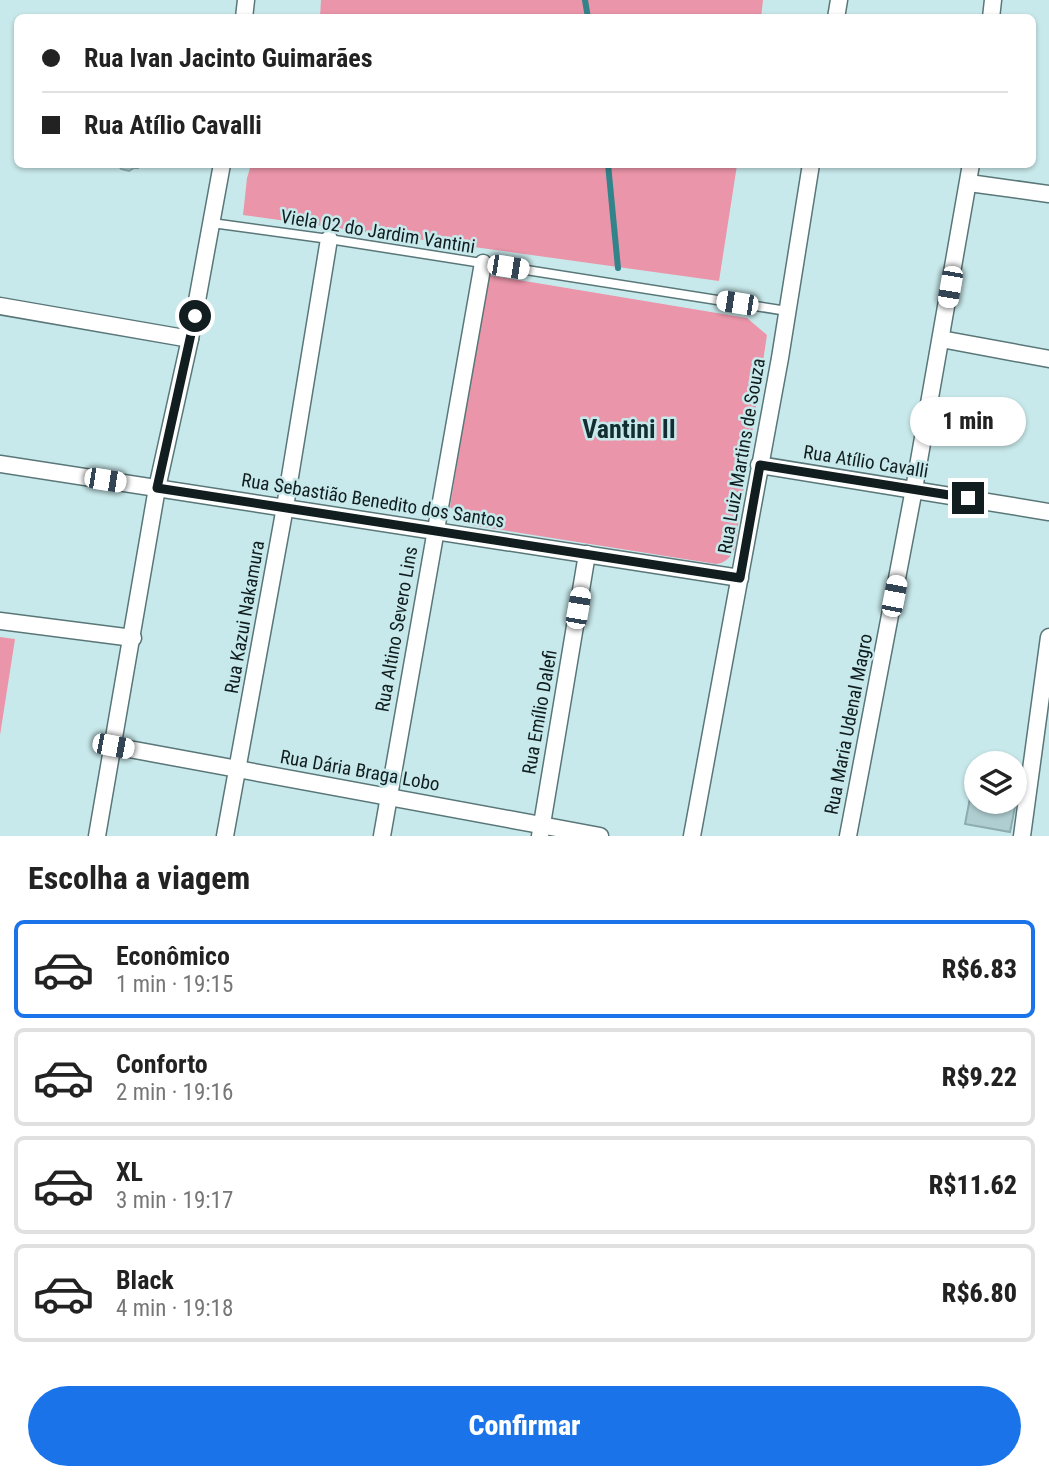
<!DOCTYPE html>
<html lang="pt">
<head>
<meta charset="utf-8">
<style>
  :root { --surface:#fff; --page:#f6f6f6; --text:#222; --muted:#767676; --line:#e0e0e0; --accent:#1a73e8 }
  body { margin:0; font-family:"Roboto Condensed",sans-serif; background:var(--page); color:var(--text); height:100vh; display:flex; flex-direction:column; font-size:26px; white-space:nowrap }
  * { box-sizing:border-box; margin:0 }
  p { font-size:23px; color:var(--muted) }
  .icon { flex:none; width:38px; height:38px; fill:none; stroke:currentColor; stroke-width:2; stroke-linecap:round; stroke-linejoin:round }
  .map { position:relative; height:836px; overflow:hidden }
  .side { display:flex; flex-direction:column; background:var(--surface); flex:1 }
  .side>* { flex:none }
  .guide { position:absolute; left:14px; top:14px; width:1022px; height:154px; border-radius:10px; box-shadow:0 2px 5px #0004; display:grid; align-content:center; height:154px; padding:0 28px; background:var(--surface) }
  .controls { position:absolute; left:964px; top:751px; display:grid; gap:14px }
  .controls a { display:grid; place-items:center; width:63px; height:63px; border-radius:50%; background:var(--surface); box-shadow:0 2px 5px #0004; font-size:35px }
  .end { position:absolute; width:32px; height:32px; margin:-16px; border:9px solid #111d1e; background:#fff; box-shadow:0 0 0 4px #fff }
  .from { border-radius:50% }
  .bubble { position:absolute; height:49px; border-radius:24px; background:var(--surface); box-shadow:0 2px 5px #0004; font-size:23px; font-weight:800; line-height:49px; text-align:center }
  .car { position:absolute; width:21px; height:42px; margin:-21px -10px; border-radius:9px; box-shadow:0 0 5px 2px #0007; background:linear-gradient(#fff 24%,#345 0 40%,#fff 0 76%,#345 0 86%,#fff 0) }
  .guide b { display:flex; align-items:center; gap:24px; height:66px; font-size:26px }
  .guide b+b { border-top:2px solid var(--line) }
  .guide i { width:18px; height:18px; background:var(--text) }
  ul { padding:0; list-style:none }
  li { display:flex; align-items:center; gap:21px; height:98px; margin:0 14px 10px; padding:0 14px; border:4px solid var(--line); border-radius:10px }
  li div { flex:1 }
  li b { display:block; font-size:26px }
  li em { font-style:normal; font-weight:800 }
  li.current { border-color:var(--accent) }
  li>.icon { width:63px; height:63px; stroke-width:1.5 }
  h2 { padding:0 28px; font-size:32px; line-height:84px }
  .primary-button { display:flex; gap:14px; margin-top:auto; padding:14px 28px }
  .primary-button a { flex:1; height:80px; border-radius:42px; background:var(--accent); color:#fff; font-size:28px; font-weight:800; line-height:80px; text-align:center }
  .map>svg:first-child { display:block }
  .green { fill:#ea95a9 }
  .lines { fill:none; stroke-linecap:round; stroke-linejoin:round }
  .stream { stroke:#33838a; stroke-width:6 }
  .building { fill:#afced1; stroke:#8dacae; stroke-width:2 }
  .service-casing { stroke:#597678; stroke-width:11 }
  .minor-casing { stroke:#597678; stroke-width:19 }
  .service { stroke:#fff; stroke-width:8 }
  .minor { stroke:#fff; stroke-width:16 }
  .route { stroke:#111d1e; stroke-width:9 }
  .labels { text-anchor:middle; stroke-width:5; stroke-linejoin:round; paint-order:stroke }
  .street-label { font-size:19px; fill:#111d1e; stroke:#c8e9eb }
  .district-label { font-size:26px; font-weight:bold; fill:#122e31; stroke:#c8e9eb }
</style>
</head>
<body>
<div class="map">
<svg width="1049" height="836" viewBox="0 0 1049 836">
  <rect width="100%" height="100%" fill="#c8e9eb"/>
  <!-- green -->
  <g class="green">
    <polygon points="321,0 763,0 761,18 320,17"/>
    <polygon points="251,165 251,164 737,165 719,281 243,215 247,178"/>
    <path d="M488,275l259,43 20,17 -33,217c-6,7 -9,11 -18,12l-245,-39 -21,-18z"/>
    <polygon points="0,637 15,639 0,735"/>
  </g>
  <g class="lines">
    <!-- stream -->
    <g class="stream">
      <polyline points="585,0 588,18"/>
      <polyline points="608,164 618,268"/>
    </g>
  </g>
  <!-- building -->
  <g class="building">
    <polygon points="118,164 139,164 138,168 134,168 129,171 121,169"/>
    <polygon points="970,798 976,799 976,802 1015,807 1010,832 965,824"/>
  </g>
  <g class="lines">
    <defs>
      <polyline id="service" points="212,223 329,239 787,311"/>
      <g id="minor">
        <polyline points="244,18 246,0"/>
        <polyline points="836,18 839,0"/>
        <polyline points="991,18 993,0"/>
        <polyline points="969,183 1049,194"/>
        <polyline points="0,306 190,339"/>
        <polyline points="941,339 1049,359"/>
        <polyline points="0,464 740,578"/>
        <polyline points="759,465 1049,512"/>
        <polyline points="0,621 133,638"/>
        <polyline points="113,746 600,836"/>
        <polyline points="97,836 157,488 190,339 222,164"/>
        <polyline points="225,836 285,507 329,239"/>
        <polyline points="382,836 483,263"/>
        <polyline points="540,836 587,554"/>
        <polyline points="692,836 780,358 811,164"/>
        <polyline points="848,836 914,489 971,164"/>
        <polyline points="1022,836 1049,637"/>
      </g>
    </defs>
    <!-- service casing -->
    <use href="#service" class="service-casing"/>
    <!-- minor casing -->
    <use href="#minor" class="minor-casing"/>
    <!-- service -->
    <use href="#service" class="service"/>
    <!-- minor -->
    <use href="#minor" class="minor"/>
  </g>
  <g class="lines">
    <!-- route -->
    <polyline class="route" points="195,316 157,488 740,578 760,465 968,498"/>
  </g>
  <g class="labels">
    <!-- street labels -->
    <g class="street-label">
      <text transform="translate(378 231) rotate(9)" y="7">Viela 02 do Jardim Vantini</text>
      <text transform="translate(741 456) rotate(-80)" y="7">Rua Luiz Martins de Souza</text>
      <text transform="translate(866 461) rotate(9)" y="7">Rua Atílio Cavalli</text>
      <text transform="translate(373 500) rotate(9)" y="7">Rua Sebastião Benedito dos Santos</text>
      <text transform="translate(244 617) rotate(-80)" y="7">Rua Kazui Nakamura</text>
      <text transform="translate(396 629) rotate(-80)" y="7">Rua Altino Severo Lins</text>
      <text transform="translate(539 712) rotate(-80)" y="7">Rua Emílio Dalefi</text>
      <text transform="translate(848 724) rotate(-79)" y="7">Rua Maria Udenal Magro</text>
      <text transform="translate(360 770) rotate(10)" y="7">Rua Dária Braga Lobo</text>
    </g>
    <!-- district labels -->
    <g class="district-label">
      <text x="629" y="438">Vantini II</text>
    </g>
  </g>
</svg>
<div class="controls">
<a><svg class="icon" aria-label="layers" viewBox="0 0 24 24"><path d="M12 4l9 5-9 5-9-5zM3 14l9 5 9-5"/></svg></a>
</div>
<i class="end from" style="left:195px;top:316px"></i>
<i class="end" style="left:968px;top:498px"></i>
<div class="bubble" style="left:910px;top:397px;width:116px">1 min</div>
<i class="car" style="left:508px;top:267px;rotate:99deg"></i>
<i class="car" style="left:950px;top:287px;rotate:190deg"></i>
<i class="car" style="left:737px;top:303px;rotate:279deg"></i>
<i class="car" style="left:105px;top:480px;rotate:99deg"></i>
<i class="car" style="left:894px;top:596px;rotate:11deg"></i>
<i class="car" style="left:578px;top:608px;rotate:10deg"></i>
<i class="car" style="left:113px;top:746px;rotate:101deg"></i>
<div class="guide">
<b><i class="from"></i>Rua Ivan Jacinto Guimarães</b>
<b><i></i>Rua Atílio Cavalli</b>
</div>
</div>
<section class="side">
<h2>Escolha a viagem</h2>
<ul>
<li class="current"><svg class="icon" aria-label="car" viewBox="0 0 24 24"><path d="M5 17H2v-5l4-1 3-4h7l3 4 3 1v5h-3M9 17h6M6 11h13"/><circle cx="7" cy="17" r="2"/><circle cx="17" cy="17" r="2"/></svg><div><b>Econômico</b><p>1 min · 19:15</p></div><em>R$6.83</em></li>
<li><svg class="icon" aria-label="car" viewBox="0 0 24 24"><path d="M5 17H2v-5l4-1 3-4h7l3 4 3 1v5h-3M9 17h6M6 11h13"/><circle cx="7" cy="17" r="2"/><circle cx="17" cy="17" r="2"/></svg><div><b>Conforto</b><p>2 min · 19:16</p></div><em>R$9.22</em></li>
<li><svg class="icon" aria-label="car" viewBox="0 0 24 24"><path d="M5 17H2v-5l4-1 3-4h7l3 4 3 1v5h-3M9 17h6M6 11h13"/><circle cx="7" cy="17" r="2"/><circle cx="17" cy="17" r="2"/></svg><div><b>XL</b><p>3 min · 19:17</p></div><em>R$11.62</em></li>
<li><svg class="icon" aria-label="car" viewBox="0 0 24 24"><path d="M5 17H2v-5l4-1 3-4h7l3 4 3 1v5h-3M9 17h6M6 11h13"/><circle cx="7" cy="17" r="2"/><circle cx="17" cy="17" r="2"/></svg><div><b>Black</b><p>4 min · 19:18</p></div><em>R$6.80</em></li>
</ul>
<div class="primary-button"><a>Confirmar</a></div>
</section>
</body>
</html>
